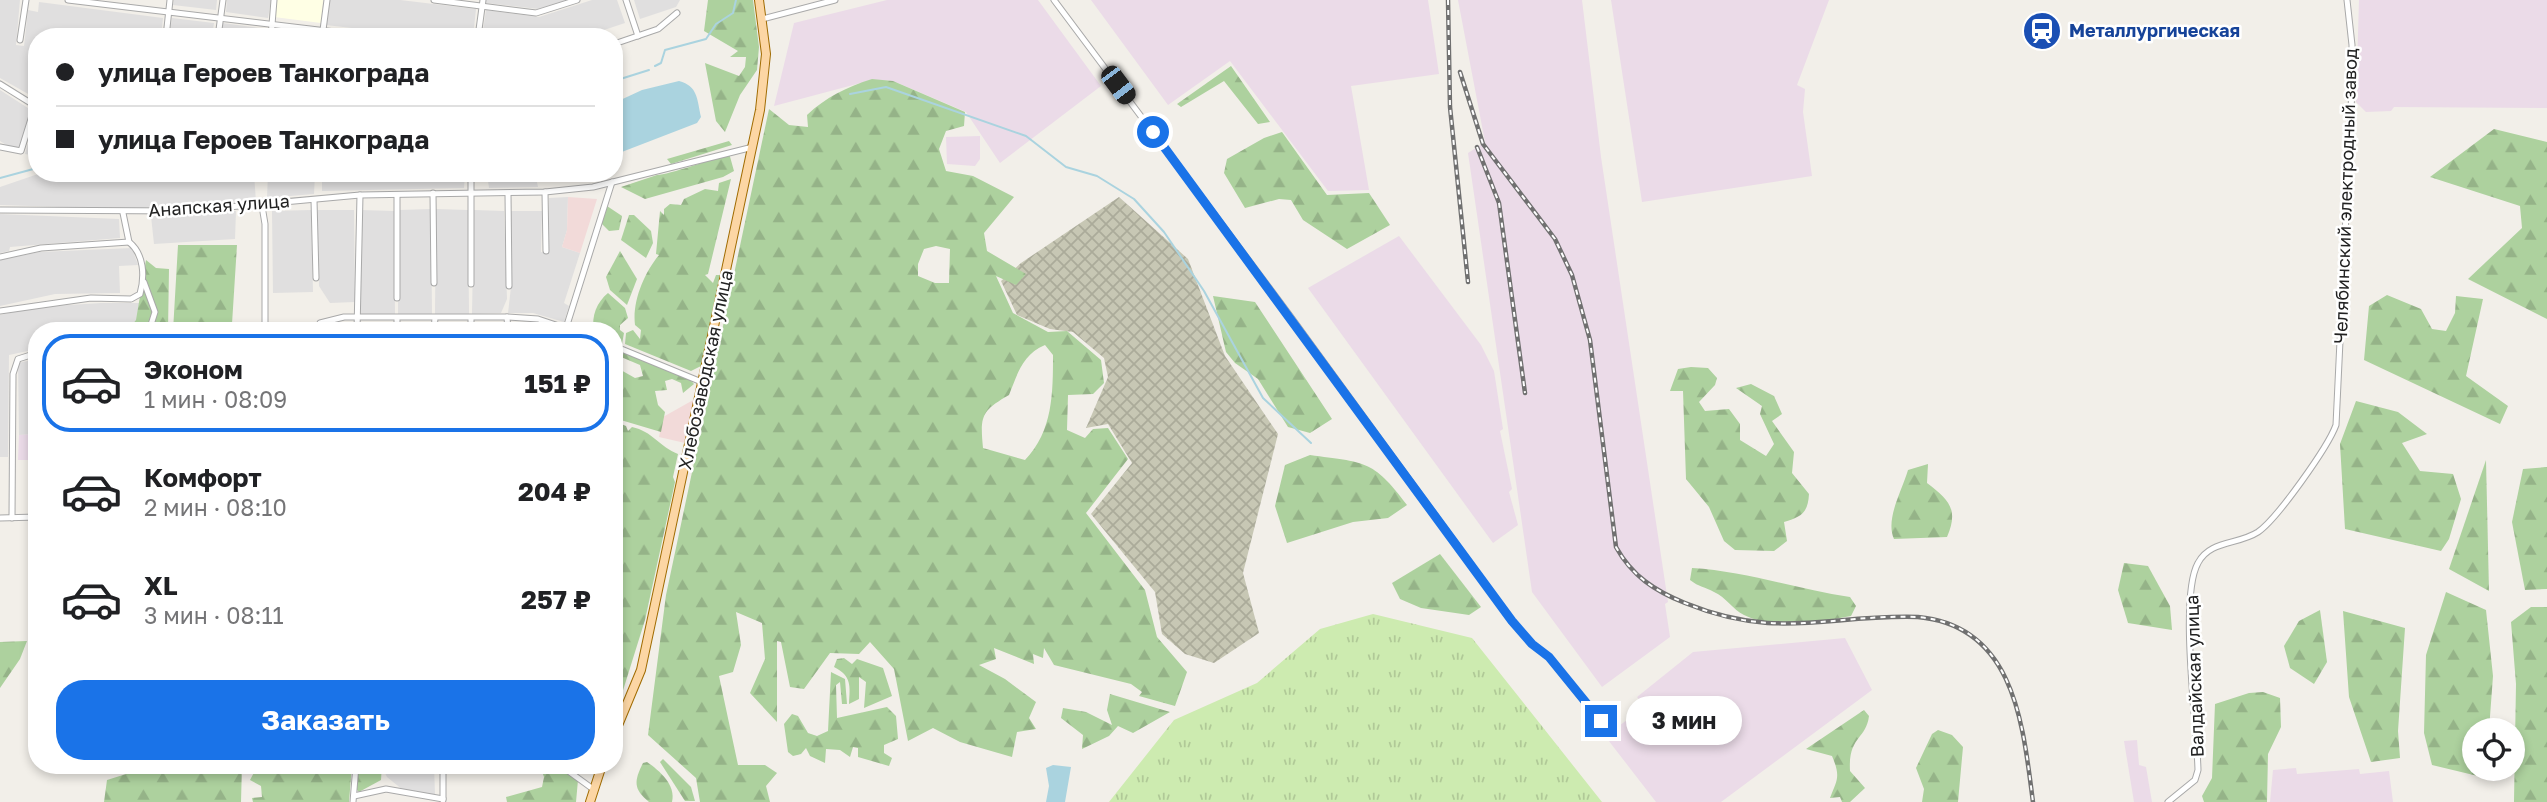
<!DOCTYPE html>
<html lang="ru">
<head>
<meta charset="utf-8">
<style>
  :root { --surface:#fff; --page:#f2f2f2; --text:#202124; --muted:#757577; --line:#e0e0e0; --accent:#1a73e8 }
  body { margin:0; font-family:"Golos Text",sans-serif; background:var(--page); color:var(--text); height:100vh; display:flex; flex-direction:column; font-size:26px; white-space:nowrap }
  * { box-sizing:border-box; margin:0 }
  p { font-size:23px; color:var(--muted) }
  .icon { flex:none; width:38px; height:38px; fill:none; stroke:currentColor; stroke-width:2; stroke-linecap:round; stroke-linejoin:round }
  .map { position:relative; flex:1; overflow:hidden }
  .details { position:absolute; left:28px; top:322px; width:595px; height:452px; display:flex; flex-direction:column; background:var(--surface); border-radius:28px; box-shadow:0 4px 10px #0003 }
  .details>* { flex:none }
  .hud { position:absolute; left:28px; top:28px; width:595px; height:154px; border-radius:28px; box-shadow:0 4px 10px #0003; display:grid; align-content:center; height:154px; padding:0 28px; background:var(--surface) }
  .buttons { position:absolute; left:2462px; top:718px; display:grid; gap:14px }
  .buttons a { display:grid; place-items:center; width:63px; height:63px; border-radius:50%; background:var(--surface); box-shadow:0 4px 10px #0003; font-size:35px }
  .end { position:absolute; width:32px; height:32px; margin:-16px; border:9px solid #1a73e8; background:#fff; box-shadow:0 0 0 4px #fff }
  .from { border-radius:50% }
  .bubble { position:absolute; height:49px; border-radius:24px; background:var(--surface); box-shadow:0 4px 10px #0003; font-size:23px; font-weight:700; line-height:49px; text-align:center }
  .car { position:absolute; width:21px; height:42px; margin:-21px -10px; border-radius:9px; box-shadow:0 0 5px 2px #0007; background:linear-gradient(#222 24%,#8ab4d8 0 40%,#222 0 76%,#8ab4d8 0 86%,#222 0) }
  .hud b { display:flex; align-items:center; gap:24px; height:66px; font-size:26px }
  .hud b+b { border-top:2px solid var(--line) }
  .hud i { width:18px; height:18px; background:var(--text) }
  ul { padding:12px 0 0; list-style:none }
  li { display:flex; align-items:center; gap:21px; height:98px; margin:0 14px 10px; padding:0 14px; border:4px solid transparent; border-radius:28px }
  li div { flex:1 }
  li b { display:block; font-size:26px }
  li em { font-style:normal; font-weight:700 }
  li.active { border-color:var(--accent) }
  li>.icon { width:63px; height:63px; stroke-width:1.5 }
  .button { display:flex; gap:14px; margin-top:auto; padding:14px 28px }
  .button a { flex:1; height:80px; border-radius:28px; background:var(--accent); color:#fff; font-size:28px; font-weight:700; line-height:80px; text-align:center }
  .map>svg:first-child { display:block }
  .residential { fill:#e0dfdf }
  .commercial { fill:#f2dad9 }
  .industrial { fill:#ebdbe8 }
  .education { fill:#ffffe5 }
  .construction { fill:url(#construction-cross-hatch) }
  .grass { fill:url(#grass-tufts) }
  .forest { fill:url(#forest-firs); fill-rule:evenodd }
  .water { fill:#aad3df }
  .lines { fill:none; stroke-linecap:round; stroke-linejoin:round }
  .stream { stroke:#aad3df; stroke-width:2 }
  .street-casing { stroke:#a9a9a9; stroke-width:7 }
  .primary-casing { stroke:#a06b00; stroke-width:10 }
  .street { stroke:#fff; stroke-width:5 }
  .primary { stroke:#fcd6a4; stroke-width:8 }
  .rail-casing { stroke:#707070; stroke-width:4.5 }
  .rail { stroke:#fff; stroke-width:2; stroke-dasharray:5; stroke-linecap:butt }
  .route { stroke:#1a73e8; stroke-width:9 }
  .labels { text-anchor:middle; stroke-width:5; stroke-linejoin:round; paint-order:stroke }
  .transit-label { font-size:18px; font-weight:bold; fill:#164399; stroke:#fff; text-anchor:start }
  .street-label { font-size:18px; fill:#222; stroke:#fff }
</style>
</head>
<body>
<div class="map">
<svg width="2547" height="802" viewBox="0 0 2547 802">
  <defs>
    <pattern id="construction-cross-hatch" width="8" height="8" patternUnits="userSpaceOnUse" patternTransform="scale(1.75)"><rect width="8" height="8" fill="#c7c7b4"/><path d="M0 0l8 8M0 8l8-8" fill="none" stroke="#abab9a"/></pattern>
    <pattern id="grass-tufts" width="24" height="20" patternUnits="userSpaceOnUse" patternTransform="scale(1.75)"><rect width="24" height="20" fill="#cdebb0"/><path d="M3 7l-1-3M5 7V3M7 7l1-3M15 17l-1-3M17 17v-4M19 17l1-3" fill="none" stroke="#b0c997"/></pattern>
    <pattern id="forest-firs" width="22" height="20" patternUnits="userSpaceOnUse" patternTransform="scale(1.75)"><rect width="22" height="20" fill="#add19e"/><path d="M5 1l3.5 6h-7zM16 11l3.5 6h-7z" fill="#95b388"/></pattern>
  </defs>
  <rect width="100%" height="100%" fill="#f2efe9"/>
  <!-- residential -->
  <g class="residential">
    <polygon points="0,0 20,0 16,45 24,46 28,10 38,12 39,2 163,18 161,37 37,37 37,99 0,78"/>
    <polygon points="174,0 217,0 216,10 173,5"/>
    <polygon points="227,0 271,0 268,18 226,12"/>
    <polygon points="329,0 400,0 476,9 473,37 430,37 326,25"/>
    <polygon points="486,0 566,0 538,9 486,3"/>
    <polygon points="592,0 617,0 625,23 583,37 482,37 486,10 539,17"/>
    <polygon points="634,0 680,0 676,7 640,19"/>
    <polygon points="172,18 214,23 212,37 169,37"/>
    <polygon points="223,23 266,29 265,37 222,37"/>
    <polygon points="0,90 31,110 21,148 11,148 0,141"/>
    <polygon points="37,112 37,156 25,154"/>
    <polygon points="41,173 101,173 125,182 148,181 161,175 254,173 256,202 123,209 0,205 0,187"/>
    <polygon points="315,173 314,194 267,198 268,173"/>
    <polygon points="322,173 465,173 464,188 322,191"/>
    <polygon points="487,173 535,173 538,187 489,188"/>
    <polygon points="568,197 567,230 562,247 580,253 564,303 569,306 564,322 533,313 508,313 511,287 511,211 542,211 541,252 548,253 549,198"/>
    <polygon points="431,209 432,314 398,314 399,210"/>
    <polygon points="436,209 468,210 469,314 435,314"/>
    <polygon points="311,210 313,292 273,293 272,211"/>
    <polygon points="317,210 354,210 355,302 330,303 319,286"/>
    <polygon points="361,210 394,211 395,316 361,314"/>
    <polygon points="474,210 504,211 507,299 501,313 472,314"/>
    <polygon points="236,211 235,239 154,244 151,216"/>
    <polygon points="0,214 119,219 120,238 10,247 9,251 0,253"/>
    <polygon points="132,248 138,265 119,266 120,293 55,294 0,306 0,260 39,252"/>
    <polygon points="101,303 144,303 144,331 37,331 37,349 9,355 8,457 0,457 0,315 36,307"/>
    <polygon points="511,322 535,322 559,329 511,331"/>
    <polygon points="394,323 394,331 361,331 361,325"/>
    <polygon points="432,323 432,331 399,331 399,324"/>
    <polygon points="506,323 506,331 473,331 473,324"/>
    <polygon points="37,359 37,434 19,435 18,363"/>
    <polygon points="381,765 434,765 435,795 403,790 387,777"/>
  </g>
  <!-- commercial -->
  <g class="commercial">
    <polygon points="568,197 597,199 580,253 562,247 567,230"/>
    <polygon points="695,399 685,443 659,437 663,417"/>
  </g>
  <!-- industrial -->
  <g class="industrial">
    <polygon points="887,0 1038,0 1101,86 1000,163 966,112 893,81 872,80 774,106 794,23"/>
    <polygon points="1091,0 1428,0 1439,74 1351,86 1369,190 1328,191 1230,61 1168,105"/>
    <polygon points="1458,0 1582,0 1601,157 1668,602 1665,604 1670,637 1602,687 1532,592 1468,153 1485,142"/>
    <polygon points="1611,0 1829,0 1797,85 1805,89 1803,112 1812,176 1642,202"/>
    <polygon points="2359,0 2547,0 2547,108 2394,107 2391,111 2366,112 2356,102"/>
    <polygon points="980,136 980,159 975,166 947,164 946,137"/>
    <polygon points="1399,236 1481,345 1494,371 1503,429 1500,431 1512,489 1509,492 1518,525 1493,543 1308,288"/>
    <polygon points="37,434 37,460 18,460 19,435"/>
    <polygon points="1845,638 1872,690 1721,802 1656,802 1605,736 1645,707 1637,697 1693,652"/>
    <polygon points="2137,740 2139,765 2146,767 2152,802 2134,802 2124,741"/>
    <polygon points="2296,768 2297,774 2359,769 2360,774 2389,771 2393,802 2270,802 2273,770"/>
  </g>
  <!-- education -->
  <polygon class="education" points="276,0 323,0 321,23 274,17"/>
  <!-- construction -->
  <polygon class="construction" points="1119,197 1188,259 1225,356 1278,434 1243,573 1259,633 1214,663 1185,654 1162,634 1155,592 1091,514 1132,463 1108,424 1086,428 1108,377 1104,358 1073,332 1050,329 1017,315 1001,281 1021,263"/>
  <!-- grass -->
  <polygon class="grass" points="1373,614 1472,638 1602,802 1109,802 1174,720 1257,683 1320,629"/>
  <!-- forest -->
  <g class="forest">
    <polygon points="708,0 753,0 759,47 757,70 740,95 725,132 716,121 705,63 739,76 745,67 746,57 730,57 738,51 704,31"/>
    <polygon points="1231,66 1270,122 1258,124 1224,81 1181,107 1177,104"/>
    <path d="M872,79l21,2 72,31 -1,14 -18,5 -7,18 7,22 27,5 41,21 -30,36 3,18 39,23 -10,11 -20,-9 17,37 35,19 19,-1 34,29 3,23 -11,11 -25,1 -1,35 18,8 8,-9 15,-1 20,31 -42,54 59,77 12,47 30,35 -12,34 -36,-10 3,-4 -11,-8 -77,-19 -10,-17 -1,10 -10,-4 1,10 -40,-16 2,11 -17,6 26,14 31,23 -7,16 7,11 -19,3 -5,25 -52,-15 -27,-14 -25,13 -14,-72 -24,-27 -11,12 -29,-1 -26,36 -14,-2 -9,-45 -4,-1v81l-27,-29 15,-34 -3,-36 -26,-11 5,33 -8,27 -14,4 19,89h27l12,8 -11,13 4,16h-70l-4,-24 -48,-43 18,-140 103,-486 20,16 19,2 -1,-12c19,-18 40,-28 65,-36zM936,246l14,3 -1,34h-14l-17,-7v-12l6,-15zM1045,345l8,10c0,38 0,76 -28,105l-42,-12c-3,-32 -2,-37 26,-53 9,-22 13,-40 36,-50z"/>
    <polygon points="2494,129 2547,142 2547,319 2468,279 2522,228 2520,206 2430,177"/>
    <polygon points="1282,132 1327,195 1369,193 1390,225 1347,249 1303,220 1291,200 1279,199 1245,208 1224,173 1227,159 1264,138"/>
    <polygon points="729,141 732,145 671,164 667,159"/>
    <path d="M729,153l5,18 -11,6 -78,22 -24,-12 36,-12c6,1 62,-17 72,-22z"/>
    <path d="M731,179l-23,95 -3,1 8,8 3,-8h4l-19,91 -10,5 -66,-27 1,-11 7,-3 7,9 1,-9 -6,-5c-3,-23 9,-52 24,-70l-3,-1 4,-43 4,4v-6l6,-5 11,1 3,-6 21,-10 13,2 1,-8z"/>
    <polygon points="607,206 622,216 619,230 609,231 600,222"/>
    <polygon points="629,215 634,215 651,231 653,243 646,258 621,240"/>
    <polygon points="178,245 237,245 232,324 236,331 173,331"/>
    <polygon points="620,251 637,279 627,305 610,290 606,277"/>
    <polygon points="146,260 156,268 169,269 168,331 127,331 136,320"/>
    <path d="M608,293l17,15 3,10 -8,7v5l4,3 -2,11 -8,-3v-10h-20c-3,-15 3,-29 14,-38z"/>
    <polygon points="2387,295 2421,309 2432,329 2446,331 2455,313 2456,296 2483,299 2466,376 2508,406 2500,424 2364,360 2369,306"/>
    <polygon points="1213,296 1255,302 1332,419 1310,433 1288,427 1258,379 1235,363 1226,352"/>
    <polygon points="619,350 688,377 694,384 683,393 681,383 672,379 665,381 667,390 655,391 658,405 665,412 661,432 614,418 614,375 619,369 635,378 643,376 640,365 621,357"/>
    <path d="M1691,367l17,1 9,10 -2,7 -16,17 6,9 24,-2 11,15v16l26,16 8,-12 -14,-30 2,-8 -26,-18 15,-4 23,12 8,18 -10,7 22,31 -2,21 17,21c-1,19 -8,23 -25,28l3,19 -13,10 -39,-1 -11,-9 -15,-34 -23,-28 -3,-88h-13l8,-22z"/>
    <polygon points="2356,401 2398,412 2427,434 2402,443 2420,471 2453,474 2461,499 2449,539 2441,551 2345,529 2340,444"/>
    <path d="M614,421l12,5 2,5 4,-4c20,4 28,20 46,27l-5,23 2,5 -30,138 -25,80 -6,-2z"/>
    <path d="M1310,455c54,8 62,3 97,50l-19,13 -35,4 -66,21 -12,-37 10,-41z"/>
    <polygon points="2486,460 2489,591 2449,569"/>
    <path d="M1928,464l-1,19c22,17 32,26 20,54l-53,2c-9,-20 8,-48 14,-69z"/>
    <polygon points="2547,467 2547,589 2525,590 2512,522 2523,469"/>
    <polygon points="1440,554 1481,607 1469,615 1421,608 1400,599 1392,583"/>
    <polygon points="2124,563 2148,566 2170,606 2172,630 2128,623 2118,590"/>
    <path d="M1692,568c53,3 104,21 158,29l6,9 -5,10c-31,6 -77,14 -107,-1 -11,-5 -18,-18 -30,-23 -9,-5 -15,-5 -24,-12z"/>
    <polygon points="2446,592 2486,610 2493,676 2489,730 2474,730 2474,768 2487,768 2486,778 2432,765 2424,733 2426,655"/>
    <polygon points="2531,607 2547,607 2547,802 2514,802 2516,684 2511,622"/>
    <polygon points="2320,610 2327,662 2314,684 2290,668 2284,646 2299,621"/>
    <polygon points="2343,611 2405,628 2398,731 2400,758 2371,762 2349,697"/>
    <polygon points="27,641 20,659 0,688 0,642"/>
    <path d="M844,658l8,6 5,-5 26,9 9,28 -28,12 2,-26 -7,-5v22l-10,5c1,-18 3,-28 -15,-37l3,-8z"/>
    <polygon points="831,672 845,679 847,704 842,704 840,682 836,685 837,718 887,707 896,716 898,739 884,745 884,753 892,758 889,766 858,757 858,748 853,747 850,757 840,750 826,749 825,763 810,756 806,748 801,754 793,756 788,752 784,724 792,714 798,716 808,733 817,736 828,731"/>
    <polygon points="2263,692 2280,698 2281,727 2268,754 2267,802 2204,802 2202,796 2212,778 2215,704 2249,693"/>
    <polygon points="1110,694 1170,712 1133,733 1118,726 1109,736 1082,749 1083,735 1061,718 1063,708 1086,712 1112,725 1107,710"/>
    <path d="M1864,710l5,6c-3,24 -21,20 -19,55l15,17 -15,14h-8l-2,-5 -10,1c7,-18 11,-21 2,-42l-26,-7z"/>
    <polygon points="1938,730 1952,735 1963,747 1958,802 1922,802 1924,789 1916,768 1932,734"/>
    <polygon points="663,759 691,787 695,801 685,801 660,762"/>
    <path d="M647,762c13,9 29,23 25,40h-23c-16,-13 -15,-21 -6,-39z"/>
    <polygon points="140,765 242,765 241,802 104,802 107,780 142,769"/>
    <polygon points="258,765 352,765 349,802 253,802 252,798 262,797 261,786 250,780"/>
    <polygon points="356,765 382,765 381,780 359,792 356,789"/>
    <polygon points="525,765 557,765 578,780 576,802 507,802 506,797 542,787 544,777 540,766"/>
  </g>
  <!-- water -->
  <g class="water">
    <path d="M679,81c19,5 18,18 22,36l-4,6 -83,32v-52l28,-13z"/>
    <polygon points="1053,765 1071,767 1065,802 1046,802 1049,786 1046,768"/>
  </g>
  <g class="lines">
    <!-- stream -->
    <g class="stream">
      <polyline points="655,66 661,63 665,50 706,39 716,24 733,13 736,0"/>
      <polyline points="614,81 649,70"/>
      <polyline points="850,94 886,87 1026,136 1066,167 1097,176 1134,199 1164,232 1204,291 1263,398 1311,443"/>
      <polyline points="106,173 130,180 161,173"/>
      <polyline points="0,178 37,168"/>
    </g>
    <defs>
      <g id="street">
        <polyline points="68,0 377,37"/>
        <polyline points="434,0 536,13 577,0"/>
        <polyline points="626,0 638,36"/>
        <polyline points="1054,0 1291,317 1512,621 1532,644 1549,657 1600,721"/>
        <polyline points="762,19 835,0"/>
        <polyline points="323,30 327,0"/>
        <polyline points="166,37 170,0"/>
        <polyline points="218,37 223,0"/>
        <polyline points="271,37 274,0"/>
        <polyline points="478,37 483,0"/>
        <polyline points="20,40 26,0"/>
        <polyline points="614,44 658,29 677,13"/>
        <polyline points="0,84 37,107"/>
        <polyline points="0,147 21,151 35,106"/>
        <polyline points="545,192 546,251"/>
        <polyline points="433,193 434,283"/>
        <polyline points="508,194 509,286"/>
        <polyline points="397,195 397,298"/>
        <polyline points="314,200 316,278"/>
        <polyline points="262,206 265,224 265,331"/>
        <polyline points="0,210 184,211 360,195 545,192 593,187 753,147"/>
        <polyline points="0,257 41,248 129,242"/>
        <polyline points="144,282 155,312 149,331"/>
        <polyline points="471,284 471,173"/>
        <path d="M0,311l91,-13 40,1 9,-5c5,-18 4,-40 -11,-52l-6,-29"/>
        <polyline points="507,317 508,331"/>
        <polyline points="397,319 397,331"/>
        <polyline points="566,328 612,182"/>
        <polyline points="317,331 320,323 344,317 507,317 538,319 574,331"/>
        <polyline points="357,331 360,195"/>
        <polyline points="434,331 435,318"/>
        <polyline points="471,331 471,318"/>
        <polyline points="614,346 704,383"/>
        <polyline points="0,518 37,517"/>
        <polyline points="12,518 13,374 18,359 37,353"/>
        <polyline points="560,765 593,789"/>
        <polyline points="354,796 386,789 443,799"/>
        <polyline points="443,800 443,765"/>
        <polyline points="353,802 356,765"/>
        <path d="M2168,802l27,-22 3,-10c-1,-44 -19,-173 0,-207 12,-23 40,-18 60,-31 19,-13 70,-85 78,-107l16,-337v-43l-5,-45"/>
      </g>
      <g id="primary">
        <polyline points="614,735 641,670 760,110 766,54 759,0"/>
        <polyline points="590,802 602,765"/>
      </g>
    </defs>
    <!-- street casing -->
    <use href="#street" class="street-casing"/>
    <!-- primary casing -->
    <use href="#primary" class="primary-casing"/>
    <!-- street -->
    <use href="#street" class="street"/>
    <!-- primary -->
    <use href="#primary" class="primary"/>
    <defs>
      <g id="rail">
        <polyline points="1448,0 1450,107 1468,282"/>
        <path d="M1460,72l23,72 72,95 17,36 18,65 26,207c16,29 39,44 69,56 94,38 142,11 233,14 98,9 105,110 115,185"/>
        <polyline points="1477,147 1499,203 1525,393"/>
      </g>
    </defs>
    <!-- rail casing -->
    <use href="#rail" class="rail-casing"/>
    <!-- rail -->
    <use href="#rail" class="rail"/>
  </g>
  <g class="lines">
    <!-- route -->
    <polyline class="route" points="1153,132 1512,621 1532,644 1549,657 1601,721"/>
  </g>
  <!-- icons -->
  <defs>
    <symbol id="station-disc" viewBox="-11 -11 22 22"><circle r="9.5" fill="#1a4fb4" stroke="#fff"/><path d="M-3-6H3Q5-6 5-4V2Q5 4 3 4L4.5 6H3L1.5 4h-3L-3 6H-4.5L-3 4Q-5 4-5 2V-4Q-5-6-3-6ZM-3.5-4v3h7v-3ZM-3.5 1v1.5H-2V1ZM2 1v1.5H3.5V1Z" fill="#fff"/></symbol>
  </defs>
  <g fill-rule="evenodd">
    <use href="#station-disc" x="2020" y="9" width="44" height="44"/>
  </g>
  <g class="labels">
    <!-- transit labels -->
    <g class="transit-label">
      <text x="2069" y="37">Металлургическая</text>
    </g>
    <!-- street labels -->
    <g class="street-label">
      <text transform="translate(2346 196) rotate(-88)" y="6">Челябинский электродный завод</text>
      <text transform="translate(219 206) rotate(-4)" y="6">Анапская улица</text>
      <text transform="translate(706 370) rotate(-78)" y="6">Хлебозаводская улица</text>
      <text transform="translate(2195 676) rotate(-92)" y="6">Валдайская улица</text>
    </g>
  </g>
</svg>
<div class="buttons">
<a><svg class="icon" aria-label="locate" viewBox="0 0 24 24"><circle cx="12" cy="12" r="6"/><path d="M12 2v4M12 18v4M2 12h4M18 12h4"/></svg></a>
</div>
<i class="end from" style="left:1153px;top:132px"></i>
<i class="end" style="left:1601px;top:721px"></i>
<div class="bubble" style="left:1626px;top:696px;width:116px">3 мин</div>
<i class="car" style="left:1118px;top:85px;rotate:143deg"></i>
<div class="hud">
<b><i class="from"></i>улица Героев Танкограда</b>
<b><i></i>улица Героев Танкограда</b>
</div>
<section class="details">
<ul>
<li class="active"><svg class="icon" aria-label="car" viewBox="0 0 24 24"><path d="M5 17H2v-5l4-1 3-4h7l3 4 3 1v5h-3M9 17h6M6 11h13"/><circle cx="7" cy="17" r="2"/><circle cx="17" cy="17" r="2"/></svg><div><b>Эконом</b><p>1 мин · 08:09</p></div><em>151 ₽</em></li>
<li><svg class="icon" aria-label="car" viewBox="0 0 24 24"><path d="M5 17H2v-5l4-1 3-4h7l3 4 3 1v5h-3M9 17h6M6 11h13"/><circle cx="7" cy="17" r="2"/><circle cx="17" cy="17" r="2"/></svg><div><b>Комфорт</b><p>2 мин · 08:10</p></div><em>204 ₽</em></li>
<li><svg class="icon" aria-label="car" viewBox="0 0 24 24"><path d="M5 17H2v-5l4-1 3-4h7l3 4 3 1v5h-3M9 17h6M6 11h13"/><circle cx="7" cy="17" r="2"/><circle cx="17" cy="17" r="2"/></svg><div><b>XL</b><p>3 мин · 08:11</p></div><em>257 ₽</em></li>
</ul>
<div class="button"><a>Заказать</a></div>
</section>
</div>
</body>
</html>
